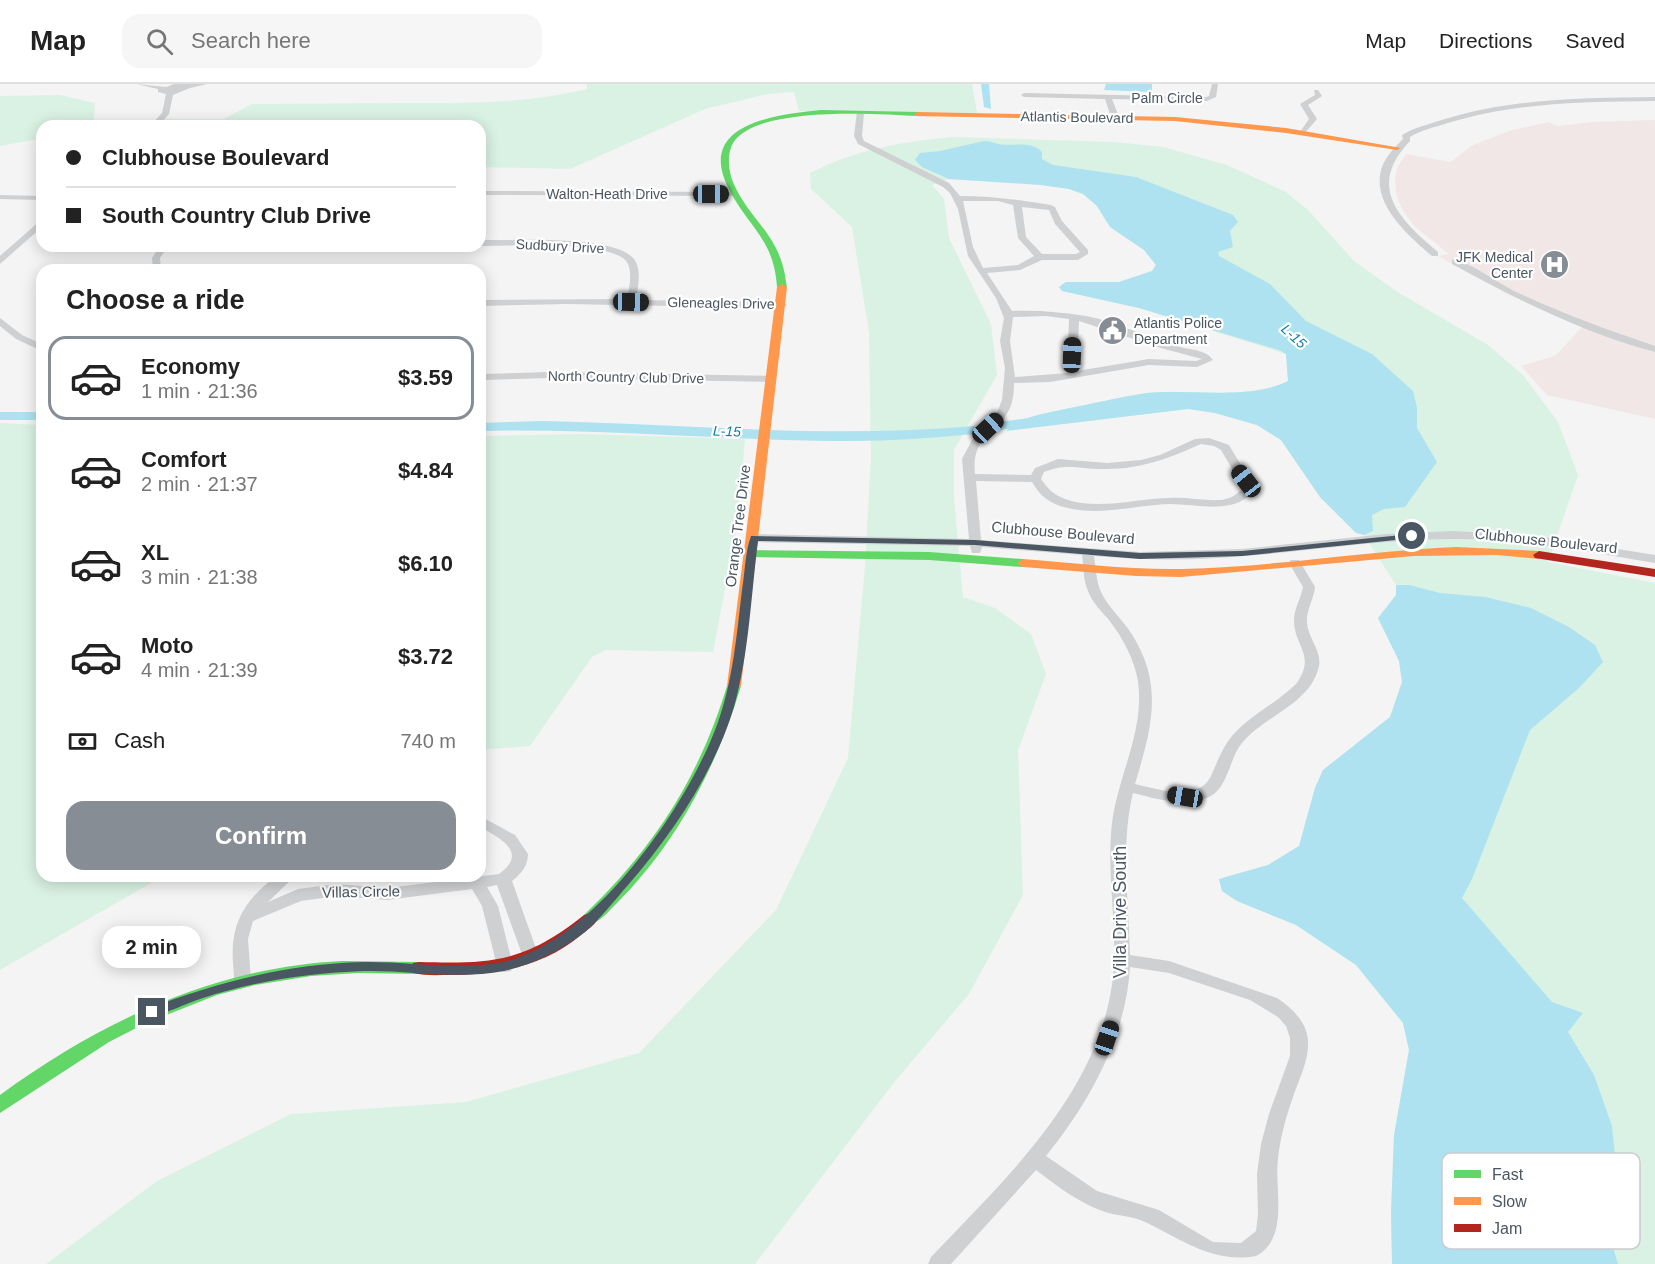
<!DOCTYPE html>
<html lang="en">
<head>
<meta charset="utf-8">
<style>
  :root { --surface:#fff; --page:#f6f6f6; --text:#222; --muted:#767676; --line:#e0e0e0; --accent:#868d94 }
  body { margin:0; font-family:Helvetica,sans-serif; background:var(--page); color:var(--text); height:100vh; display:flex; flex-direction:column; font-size:22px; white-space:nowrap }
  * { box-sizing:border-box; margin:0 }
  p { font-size:20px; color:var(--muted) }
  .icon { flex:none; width:33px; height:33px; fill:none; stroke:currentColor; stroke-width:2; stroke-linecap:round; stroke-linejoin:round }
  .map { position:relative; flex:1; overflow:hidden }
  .details { position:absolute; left:36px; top:180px; width:450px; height:618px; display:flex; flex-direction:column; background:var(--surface); border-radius:18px; box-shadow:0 3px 15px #0003 }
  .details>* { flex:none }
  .top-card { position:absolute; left:36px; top:36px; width:450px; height:132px; border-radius:18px; box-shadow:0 3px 15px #0003; display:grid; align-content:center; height:132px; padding:0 30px; background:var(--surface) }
  .end { position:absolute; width:27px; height:27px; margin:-14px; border:8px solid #4a5661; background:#fff; box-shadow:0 0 0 3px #fff }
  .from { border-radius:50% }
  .bubble { position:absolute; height:42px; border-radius:18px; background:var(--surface); box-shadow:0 3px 15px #0003; font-size:20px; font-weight:700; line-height:42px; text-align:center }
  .car { position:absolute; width:18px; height:36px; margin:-18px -9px; border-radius:8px; box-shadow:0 0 4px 2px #0007; background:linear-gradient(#222 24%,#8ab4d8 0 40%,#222 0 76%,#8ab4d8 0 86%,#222 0) }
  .top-card b { display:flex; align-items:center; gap:21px; height:57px; font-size:22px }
  .top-card b+b { border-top:2px solid var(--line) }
  .top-card i { width:15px; height:15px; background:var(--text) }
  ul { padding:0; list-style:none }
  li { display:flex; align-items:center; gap:18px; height:84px; margin:0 12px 9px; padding:0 18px; border:3px solid transparent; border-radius:18px }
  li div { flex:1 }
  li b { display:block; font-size:22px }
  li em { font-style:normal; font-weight:700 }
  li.active { border-color:var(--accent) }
  li>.icon { width:54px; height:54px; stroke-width:1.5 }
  h2 { padding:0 30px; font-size:27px; line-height:72px }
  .pay { display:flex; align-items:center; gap:15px; height:66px; padding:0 30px; font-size:22px }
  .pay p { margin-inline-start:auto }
  .cta { display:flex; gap:12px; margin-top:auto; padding:12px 30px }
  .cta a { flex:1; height:69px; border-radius:18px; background:var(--accent); color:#fff; font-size:24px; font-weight:700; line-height:69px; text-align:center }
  header { display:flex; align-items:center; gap:36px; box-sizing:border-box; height:84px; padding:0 30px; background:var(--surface); border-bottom:2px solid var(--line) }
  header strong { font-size:28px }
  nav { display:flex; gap:33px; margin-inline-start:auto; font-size:21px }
  .search { width:420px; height:54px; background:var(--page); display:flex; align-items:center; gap:15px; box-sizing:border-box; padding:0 21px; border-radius:18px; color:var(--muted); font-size:22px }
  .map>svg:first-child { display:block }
  .medical { fill:#f1e7e6 }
  .green { fill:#d9f2e3 }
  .water { fill:#aee2f0 }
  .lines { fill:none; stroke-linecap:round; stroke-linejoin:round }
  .canal { fill:#aee2f0; fill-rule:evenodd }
  .street { fill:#ced0d2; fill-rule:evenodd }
  .fast { fill:#63d668; fill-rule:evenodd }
  .slow { fill:#ff974d; fill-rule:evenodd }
  .jam { fill:#b3261e; fill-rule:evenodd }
  .route { fill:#4a5661 }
  .labels { text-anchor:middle; stroke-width:4.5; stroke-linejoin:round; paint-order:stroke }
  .far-street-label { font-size:14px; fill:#4a5661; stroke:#fff }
  .far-poi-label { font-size:14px; fill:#4a5661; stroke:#fff; text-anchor:end }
  .far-water-label { font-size:14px; font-style:italic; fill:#0c7c9b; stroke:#fff }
  .street-label { font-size:15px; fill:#4a5661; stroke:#fff }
  .near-street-label { font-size:18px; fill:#4a5661; stroke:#fff }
  .key { fill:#fff; stroke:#c9ccd0; stroke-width:1.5 }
  .key-label { font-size:16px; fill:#4a5661 }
</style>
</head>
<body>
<header>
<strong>Map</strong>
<div class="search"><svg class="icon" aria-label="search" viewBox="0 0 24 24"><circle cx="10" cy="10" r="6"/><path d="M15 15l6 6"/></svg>Search here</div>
<nav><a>Map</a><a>Directions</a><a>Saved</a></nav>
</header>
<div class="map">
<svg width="1655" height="1180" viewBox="0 0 1655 1180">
  <rect width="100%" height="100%" fill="#f4f4f4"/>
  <!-- medical -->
  <polygon class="medical" points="1655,36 1655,335 1547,311 1521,282 1555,272 1584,241 1509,211 1438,172 1449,170 1414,142 1402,125 1396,109 1395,95 1397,84 1406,70 1451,78 1471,62 1509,47 1548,38 1558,42 1593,38"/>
  <!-- green -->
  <g class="green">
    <path d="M587,0h385l5,29 -178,-2 -5,-19 -27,2 -62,15 -135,60 -90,-2v-41h-263l5,-5h-56l-7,5h-10l9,-7h66l28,-15c50,0 101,-1 152,-1 61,0 123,1 183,-14z"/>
    <polygon points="60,11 95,19 93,41 144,42 42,42 42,52 38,55 0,62 0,12"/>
    <path d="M953,53l162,5 48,5 64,18 59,27 22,18 46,51 42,30 92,54 35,30 35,47 20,53 -30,87 107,21v681h-263l-1,-52 3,-77 15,-85 -6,-27 -47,-58 -60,-40 -59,-24 -15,-10 -3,-12 49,-14 31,-19 16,-58 8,-18 67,-53 12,-35 -3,-21 -21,-43 18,-23v-10l-32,-50 -8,-2 -36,-36 -39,-57 -24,-15 -42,-12 -27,-4 -182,22c16,-15 38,-17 59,-22 27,-5 54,-12 81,-16 45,-5 100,8 142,-12l-2,-27 -147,-46 -77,-17 -3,-4 7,-5h53l33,-11 4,-6 -12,-15 -34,-23 -13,-21 -14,-12 -14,-5 -28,-4 -92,-6 -17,6 12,14 5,39 42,86 6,51 -43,75v48l9,99 32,11 36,26 15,40 -28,76 5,145 -54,99 -73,86 -141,184h-709l111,-83 134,-67 175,-12 173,-49 137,-143 72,-152 17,-192 6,-109 -2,-125 -17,-105 -41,-38 -1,-16c47,-24 91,-31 143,-36z"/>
    <polygon points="0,339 42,341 42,792 163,792 0,886"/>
    <polygon points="580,350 745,355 738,437 713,568 606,566 592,573 530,662 480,666 480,352"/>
  </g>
  <!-- water -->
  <g class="water">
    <polygon points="1106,0 1152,0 1152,7 1149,8 1104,6"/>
    <path d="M984,57c6,0 9,2 14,3 15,3 32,-4 44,8v7l11,6 83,12 97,38 5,7 -8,9 3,16 -15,5 1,4 51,28 36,37 66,33 41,37 4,17v20l20,34 -32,45 -21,2 -12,6 1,16 -9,4 -8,-2 -36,-36 -39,-57 -24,-15 -42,-12 -27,-4 -182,22c16,-15 38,-17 59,-22 27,-5 54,-12 82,-16 40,-4 105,7 141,-12l-2,-27 -7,-4 -140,-42 -77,-17 -3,-4 7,-5h53l33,-11 4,-6 -12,-15 -34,-23 -13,-21 -14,-12 -14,-5 -28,-4 -92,-6 -27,-12 -7,-7 5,-7 20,-2z"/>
    <polygon points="1396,501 1409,501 1440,509 1485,513 1531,524 1569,543 1595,561 1603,578 1579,604 1530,646 1472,795 1462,814 1552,918 1583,929 1568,948 1594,991 1612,1042 1619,1111 1608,1147 1618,1180 1392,1180 1391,1128 1394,1051 1409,966 1403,939 1356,881 1296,841 1237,817 1222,807 1219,795 1268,781 1299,762 1315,704 1323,686 1390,633 1402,598 1399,577 1378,534 1396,511"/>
  </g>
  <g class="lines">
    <!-- canal -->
    <g class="canal">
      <polygon points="981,0 989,0 991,25 984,23"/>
      <rect x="0" y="328" width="42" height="8"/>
      <polygon points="1035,333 1042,337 1040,340 1000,346 993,342 1000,338"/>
      <path d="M542,337c146,3 286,18 432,5l7,4 -7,4c-41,4 -82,7 -123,7 -124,0 -247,-13 -371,-10v-8z"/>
    </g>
    <!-- street -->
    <g class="street">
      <polygon points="136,0 166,3 174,0 207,0 190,4 173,11 169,30 158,42 150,42 162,29 166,10 158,8 158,5"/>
      <polygon points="1212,0 1218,0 1216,13 1207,17 1112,15 1119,33 1115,35 1111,33 1105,15 1024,13 1021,11 1024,9 1206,13 1209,12"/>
      <polygon points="1314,6 1318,6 1322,12 1308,21 1317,35 1304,50 1300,48 1309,35 1300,20 1315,11"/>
      <path d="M1655,13v4c-70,1 -140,1 -207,22 -13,4 -27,7 -38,14v4c-44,46 -11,78 28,111v4h-6c-23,-20 -60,-51 -51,-86 4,-13 13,-22 22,-31l-1,-4c13,-8 28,-11 43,-16 68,-21 139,-21 210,-22z"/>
      <path d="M857,27l7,2 -2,23 2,5 85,42 11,13c30,0 61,4 91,9l4,2 7,14 26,29v4l-10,6h-36l-22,10 -33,3 25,38c25,-1 49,1 74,5 33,6 65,24 98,32 11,2 23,3 29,12l-16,7 -48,-2 -99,17 -36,1c0,9 -1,19 -5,27 -14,28 -38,26 -34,64l56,1 4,-7 23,-9 49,4 34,-3 19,-5 35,-16 14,-1 20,7 23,39 1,7c-5,6 -11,11 -19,13 -21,6 -43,0 -64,0 -38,1 -78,15 -115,0 -11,-5 -17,-12 -23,-22l-56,-1 5,59 159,12 102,-3 144,-15 67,-3 85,5 117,19v8c-67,-11 -134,-25 -203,-24 -70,0 -139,12 -208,17 -50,5 -100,4 -150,0 2,12 2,25 7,36 7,15 21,27 30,41 34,52 20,97 4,151 23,5 63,19 76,-8 6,-13 11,-28 21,-40 18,-21 45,-33 64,-52 21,-29 -2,-37 -2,-64 0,-11 7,-22 9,-33l-14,-24 2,-3h8l16,27c-1,12 -9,23 -8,36 1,15 15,28 12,43 -8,38 -55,50 -77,77 -13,15 -13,44 -33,54 -23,11 -52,2 -76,-4 -13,54 -4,108 -3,162l39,6 108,37c15,10 30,24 31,43 1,20 -9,38 -15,56 -7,20 -13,41 -15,62 -4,30 12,79 -22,97 -43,8 -75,-17 -111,-34 -12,-6 -27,-6 -40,-10 -26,-9 -48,-26 -69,-42l-85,94h-23l3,-7c75,-79 169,-165 182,-280 5,-51 -7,-103 -1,-154 6,-48 33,-92 26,-142 -4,-22 -15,-43 -29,-61 -8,-9 -17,-18 -21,-29 -5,-11 -4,-24 -6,-36l-100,-8 -2,6h-8l-2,-7 -216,-4 -6,-4 6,-4 215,5 -7,-80 10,-19 24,-25 6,-15 3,-32 -5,-27 4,-23 -8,-20 -28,-42 -10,-47 -8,-16 -7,-6 -85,-43 -4,-8zM963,117h35l15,4 5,33 16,18 -16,9 -35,3 -10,-21zM1022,123l27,3 6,14 25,28 -4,2h-34l-16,-17zM1046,232l23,3 -2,54 -52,4 -5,-36 3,-24zM1079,237l82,27 41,11 -6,2 -47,-2 -72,12zM1201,360l13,2 7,4 20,34v6c-6,6 -12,9 -20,10 -17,1 -34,-3 -51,-2 -34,0 -71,13 -105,1 -11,-4 -18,-11 -24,-20l3,-7c24,-10 38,-2 63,-3 34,0 63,-11 94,-25zM1130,883l39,6 81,27 28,17 8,9 4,12v18l-21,58 -8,30 -4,30 1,41 -2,16 -15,12 -28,-1 -54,-32 -62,-19 -51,-35c43,-53 80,-119 84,-189z"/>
      <polygon points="480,107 734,108 738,110 734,112 480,111"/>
      <polygon points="0,111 42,112 42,116 0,115"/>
      <polygon points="42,135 42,143 0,180 0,172"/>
      <path d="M480,156c32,1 134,-6 154,19 8,11 4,28 2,41l146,2 5,3 -5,3 -216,-4 -86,2v-6l147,-1c2,-10 6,-27 0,-37 -15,-22 -120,-16 -147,-16z"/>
      <polygon points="160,162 168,162 160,174 161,186 153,186 152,174"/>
      <path d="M1455,175c20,7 39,21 57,31 46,22 95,40 143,56v6c-71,-19 -139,-53 -203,-88v-4z"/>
      <polygon points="0,234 22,251 42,260 42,267 16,255 0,242"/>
      <polygon points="549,288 772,292 777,295 772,298 549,294 480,296 480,290"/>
      <path d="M480,732l35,19 13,19c0,12 -7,20 -16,27l27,76 -2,4 -6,2 -6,-2 -2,-4 -26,-72 -10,2 11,19 15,60 -2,5 -6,1 -6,-1 -2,-5 -15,-60 -10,-17 -85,11 -50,-4 -36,5 -48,20 -5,18 3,42 -2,5 -6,2 -6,-2c-4,-7 -3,-15 -4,-23 -3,-40 12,-63 43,-87h19l-27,26 30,-13 39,-5 50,4 112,-14c29,-21 3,-35 -19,-47z"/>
    </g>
    <!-- fast -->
    <g class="fast">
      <path d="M821,26l97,2 4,2 -4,2c-41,-2 -153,-10 -182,23 -10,11 -8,31 -3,43 17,40 47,51 53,100l1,5 -5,3 -5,-3c-3,-46 -26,-58 -46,-94 -39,-69 43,-78 90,-83z"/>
      <polygon points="750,466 929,468 1023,475 1029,479 1023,483 929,476 746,473 744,470"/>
      <path d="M734,598l7,4c-24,80 -64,157 -124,217 -9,8 -19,24 -33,20l-2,-4 2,-4c70,-67 115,-137 143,-229z"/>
      <path d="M342,877l77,1 6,1 2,5 -2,5 -6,1 -61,-1 -47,3 -56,9 -38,10 -71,28 -37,19 -109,71v-18c101,-74 216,-128 342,-134z"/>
    </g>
    <!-- slow -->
    <g class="slow">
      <polygon points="918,28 1175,33 1286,44 1401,64 1397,66 1286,49 1175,37 915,32 914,30"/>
      <polygon points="782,200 787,203 741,602 734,606 727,602 777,203"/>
      <path d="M1456,463l83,4 6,4 -6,4 -42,-4 -83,1 -233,21 -45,-1 -113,-9 -6,-4 6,-4c53,4 106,11 159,10 92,-2 182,-18 274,-22z"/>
    </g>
    <!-- jam -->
    <g class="jam">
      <polygon points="1539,467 1655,485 1655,493 1535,474 1533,471"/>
      <path d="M590,829l6,2 2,4c-4,7 -11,11 -17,16 -37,31 -83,40 -131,40 -12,0 -25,1 -37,-2l-2,-5 2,-5 6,-1c74,2 106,0 165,-47z"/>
    </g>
  </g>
  <!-- route -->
  <path class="route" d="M1412,450l3,1v3l-173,18 -102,3 -165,-14 -217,-4c-7,54 -9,113 -24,166 -20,66 -61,126 -106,178 -14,16 -27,33 -43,47 -23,18 -53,33 -81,39 -46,9 -95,-1 -141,0 -54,2 -108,10 -160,27 -18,6 -34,14 -51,19l-7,-5 2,-3c71,-27 140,-45 216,-47 44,-1 98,9 140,0 87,-19 175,-144 208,-222 21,-48 25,-99 31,-150 3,-17 3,-38 9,-54l224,4 165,13 102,-2z"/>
  <!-- icons -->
  <defs>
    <symbol id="hospital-disc" viewBox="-11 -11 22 22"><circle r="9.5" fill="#868d94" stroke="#fff"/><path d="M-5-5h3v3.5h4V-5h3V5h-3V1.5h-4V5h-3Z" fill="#fff"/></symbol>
    <symbol id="civic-disc" viewBox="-11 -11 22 22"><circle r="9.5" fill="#868d94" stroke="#fff"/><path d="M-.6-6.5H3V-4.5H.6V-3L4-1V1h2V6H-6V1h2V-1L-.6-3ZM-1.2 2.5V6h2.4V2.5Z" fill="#fff"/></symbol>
  </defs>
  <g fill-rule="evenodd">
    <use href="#hospital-disc" x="1538" y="164" width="33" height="33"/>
    <use href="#civic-disc" x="1096" y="230" width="33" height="33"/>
  </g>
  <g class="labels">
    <!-- far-street labels -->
    <g class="far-street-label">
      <text x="1167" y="19">Palm Circle</text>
      <text transform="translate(1077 33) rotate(1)" y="5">Atlantis Boulevard</text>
      <text x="607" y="115">Walton-Heath Drive</text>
      <text transform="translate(560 162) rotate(3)" y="5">Sudbury Drive</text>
      <text transform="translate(721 219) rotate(1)" y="5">Gleneagles Drive</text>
      <text transform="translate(626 293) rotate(1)" y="5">North Country Club Drive</text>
    </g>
    <!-- far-poi labels -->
    <g class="far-poi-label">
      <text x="1533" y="178">JFK Medical<tspan x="1533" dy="16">Center</tspan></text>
      <text x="1134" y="244" text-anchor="start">Atlantis Police<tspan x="1134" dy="16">Department</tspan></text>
    </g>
    <!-- far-water labels -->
    <g class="far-water-label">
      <text transform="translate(1294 252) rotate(42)" y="5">L-15</text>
      <text transform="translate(727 347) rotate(2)" y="5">L-15</text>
    </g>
    <!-- street labels -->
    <g class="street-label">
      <text transform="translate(738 442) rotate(-83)" y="5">Orange Tree Drive</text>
      <text transform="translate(1063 449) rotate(5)" y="5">Clubhouse Boulevard</text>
      <text transform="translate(1546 457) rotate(6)" y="5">Clubhouse Boulevard</text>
      <text transform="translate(361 808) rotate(-1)" y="5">Villas Circle</text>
    </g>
    <!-- near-street labels -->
    <g class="near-street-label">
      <text transform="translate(1120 828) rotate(-90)" y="6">Villa Drive South</text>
    </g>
  </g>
  <!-- legend -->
  <rect x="1442" y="1069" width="198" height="96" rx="9" class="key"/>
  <rect x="1454" y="1086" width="27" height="8" fill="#63d668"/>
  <rect x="1454" y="1113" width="27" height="8" fill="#ff974d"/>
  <rect x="1454" y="1140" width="27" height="8" fill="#b3261e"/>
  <g class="key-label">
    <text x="1492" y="1096">Fast</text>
    <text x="1492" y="1123">Slow</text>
    <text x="1492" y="1150">Jam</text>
  </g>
</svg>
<i class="end from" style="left:1412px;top:452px"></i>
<i class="end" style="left:152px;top:928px"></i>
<div class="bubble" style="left:102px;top:842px;width:99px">2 min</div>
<i class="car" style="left:711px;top:110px;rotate:90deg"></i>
<i class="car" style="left:631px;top:218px;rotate:91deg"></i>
<i class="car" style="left:1072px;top:271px;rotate:2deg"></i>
<i class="car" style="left:988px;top:344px;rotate:47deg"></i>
<i class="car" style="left:1246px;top:397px;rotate:322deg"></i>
<i class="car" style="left:1185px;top:713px;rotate:280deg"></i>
<i class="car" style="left:1107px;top:954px;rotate:19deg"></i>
<div class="top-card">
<b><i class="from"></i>Clubhouse Boulevard</b>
<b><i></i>South Country Club Drive</b>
</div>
<section class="details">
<h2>Choose a ride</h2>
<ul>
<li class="active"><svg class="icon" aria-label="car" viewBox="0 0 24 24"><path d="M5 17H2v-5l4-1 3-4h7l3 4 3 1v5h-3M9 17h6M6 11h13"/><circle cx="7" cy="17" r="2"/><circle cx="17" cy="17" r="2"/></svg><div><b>Economy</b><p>1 min · 21:36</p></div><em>$3.59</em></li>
<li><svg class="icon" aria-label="car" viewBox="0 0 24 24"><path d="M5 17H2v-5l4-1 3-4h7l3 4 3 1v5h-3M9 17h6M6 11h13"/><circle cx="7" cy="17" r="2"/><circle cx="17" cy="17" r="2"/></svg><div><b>Comfort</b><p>2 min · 21:37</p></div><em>$4.84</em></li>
<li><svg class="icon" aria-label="car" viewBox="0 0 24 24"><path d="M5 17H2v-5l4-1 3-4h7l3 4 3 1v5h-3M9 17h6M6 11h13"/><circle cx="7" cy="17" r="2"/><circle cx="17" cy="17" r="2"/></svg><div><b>XL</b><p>3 min · 21:38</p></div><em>$6.10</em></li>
<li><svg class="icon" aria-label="car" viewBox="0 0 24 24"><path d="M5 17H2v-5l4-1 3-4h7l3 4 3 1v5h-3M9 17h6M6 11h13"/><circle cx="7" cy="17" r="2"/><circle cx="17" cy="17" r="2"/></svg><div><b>Moto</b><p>4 min · 21:39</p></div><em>$3.72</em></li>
</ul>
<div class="pay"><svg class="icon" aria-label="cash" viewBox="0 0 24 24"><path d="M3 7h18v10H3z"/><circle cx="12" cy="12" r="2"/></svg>Cash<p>740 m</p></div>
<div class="cta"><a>Confirm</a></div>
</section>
</div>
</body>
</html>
